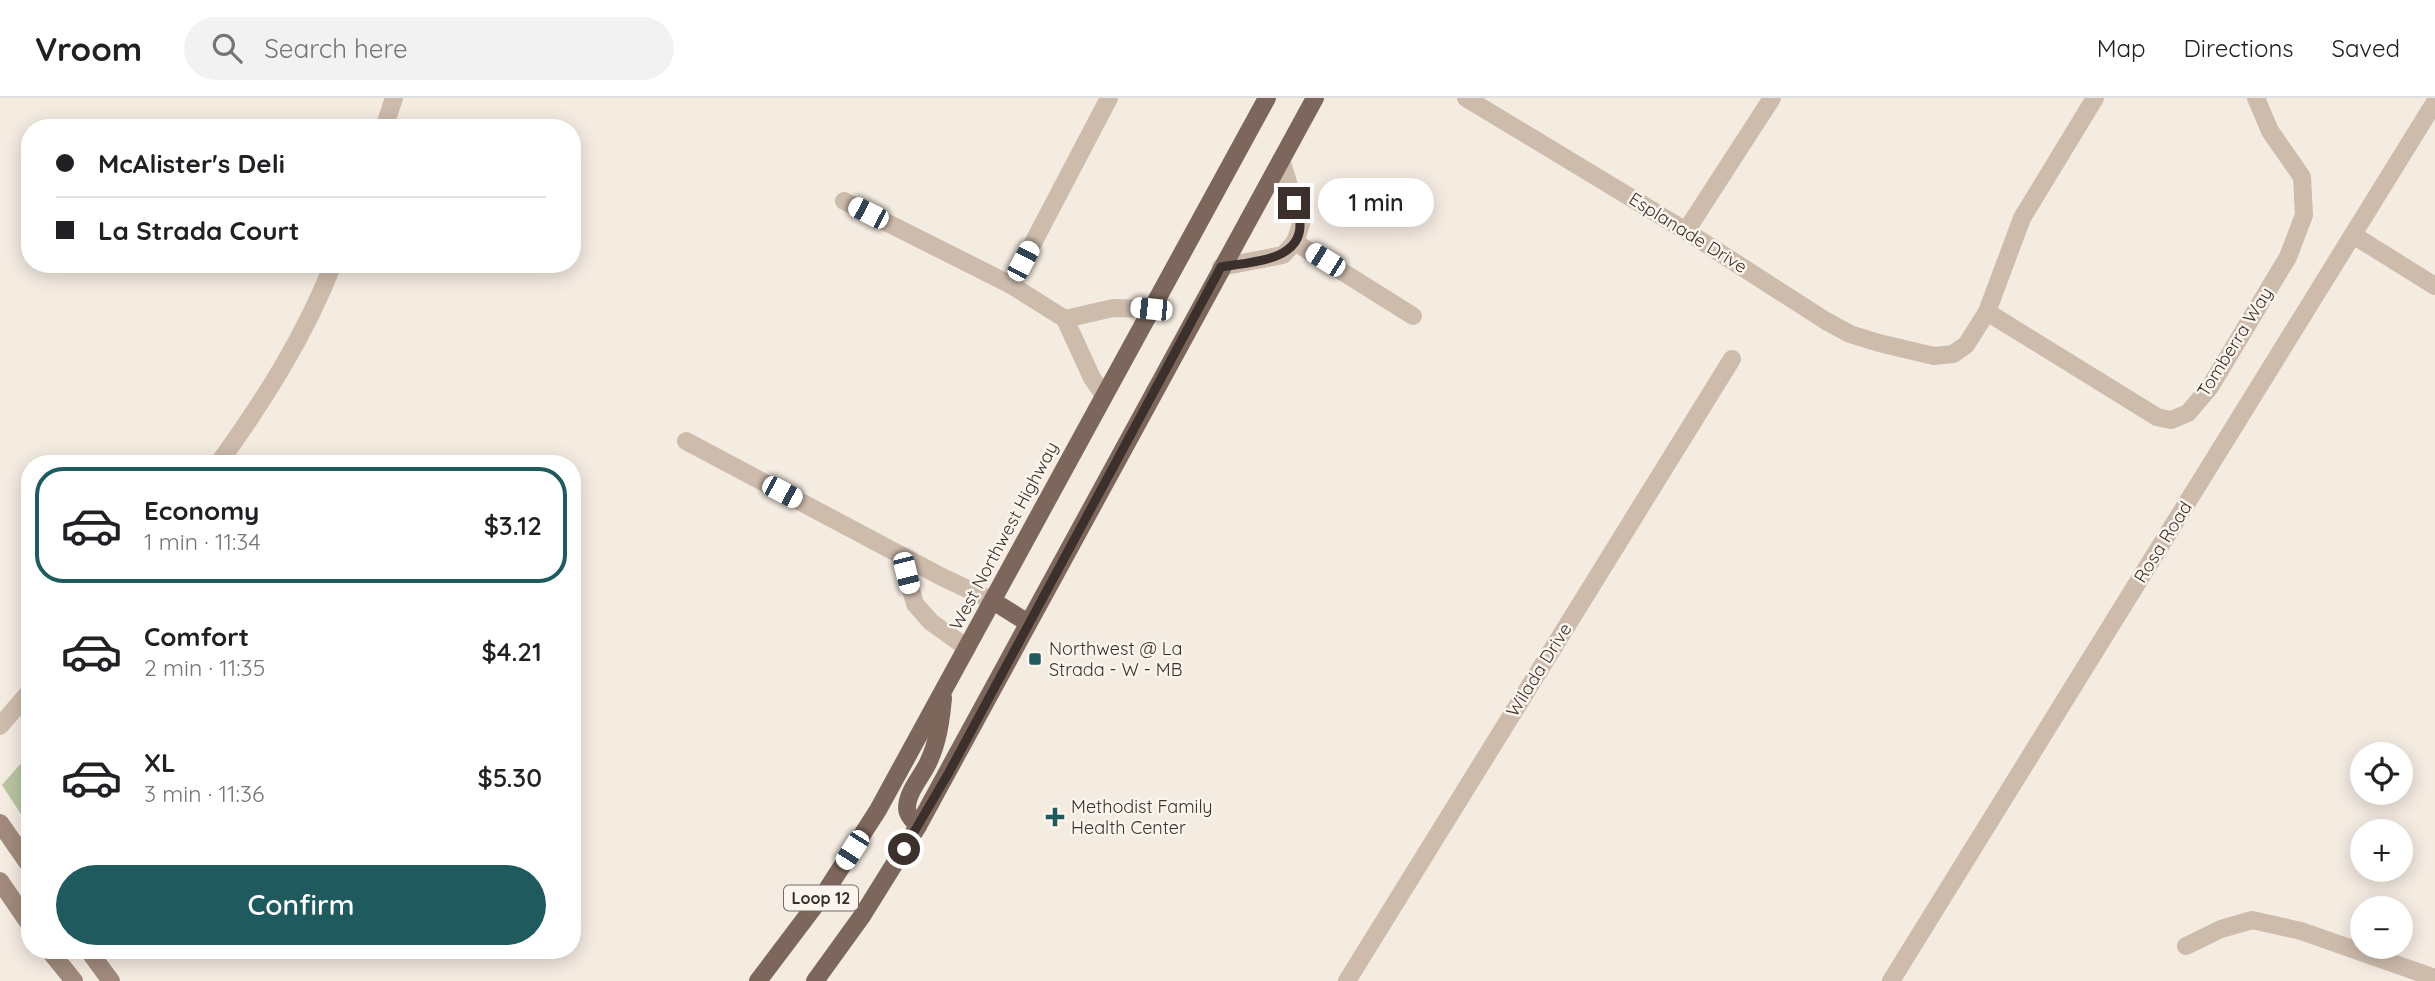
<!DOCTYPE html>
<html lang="en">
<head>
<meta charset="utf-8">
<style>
  :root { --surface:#fff; --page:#f2f2f2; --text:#202124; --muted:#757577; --line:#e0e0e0; --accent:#1f5a5e }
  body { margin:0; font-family:Quicksand,sans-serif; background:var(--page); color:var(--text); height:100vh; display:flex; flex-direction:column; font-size:26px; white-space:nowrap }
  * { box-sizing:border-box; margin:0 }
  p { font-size:23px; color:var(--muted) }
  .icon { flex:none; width:38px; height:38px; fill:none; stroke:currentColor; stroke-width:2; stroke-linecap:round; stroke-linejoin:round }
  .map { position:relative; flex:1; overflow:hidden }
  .details { position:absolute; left:21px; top:357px; width:560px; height:504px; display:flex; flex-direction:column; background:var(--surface); border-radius:28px; box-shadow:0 4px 18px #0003 }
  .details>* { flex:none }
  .top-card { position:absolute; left:21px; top:21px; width:560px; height:154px; border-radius:28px; box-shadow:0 4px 18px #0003; display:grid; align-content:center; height:154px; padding:0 35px; background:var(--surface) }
  .tools { position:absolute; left:2350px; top:644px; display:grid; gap:14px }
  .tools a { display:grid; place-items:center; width:63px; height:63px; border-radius:50%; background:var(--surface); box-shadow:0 4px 18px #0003; font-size:35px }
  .end { position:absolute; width:32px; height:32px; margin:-16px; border:9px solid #3b302b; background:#fff; box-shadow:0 0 0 4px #fff }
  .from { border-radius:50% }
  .bubble { position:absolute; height:49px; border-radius:24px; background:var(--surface); box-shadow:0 4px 18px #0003; font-size:23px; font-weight:600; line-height:49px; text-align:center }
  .car { position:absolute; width:21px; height:42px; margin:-21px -10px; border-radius:9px; box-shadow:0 0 5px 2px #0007; background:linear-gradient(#fff 24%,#345 0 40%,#fff 0 76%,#345 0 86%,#fff 0) }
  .top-card b { display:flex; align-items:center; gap:24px; height:66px; font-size:26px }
  .top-card b+b { border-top:2px solid var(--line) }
  .top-card i { width:18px; height:18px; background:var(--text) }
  ul { padding:12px 0 0; list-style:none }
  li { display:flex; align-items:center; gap:21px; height:116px; margin:0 14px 10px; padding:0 21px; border:4px solid transparent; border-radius:28px }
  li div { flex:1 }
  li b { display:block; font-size:26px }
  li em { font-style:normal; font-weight:600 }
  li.on { border-color:var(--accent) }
  li>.icon { width:63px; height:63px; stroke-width:1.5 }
  .cta { display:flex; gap:14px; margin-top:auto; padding:14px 35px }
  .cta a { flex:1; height:80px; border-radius:42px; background:var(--accent); color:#fff; font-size:28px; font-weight:600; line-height:80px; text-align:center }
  header { display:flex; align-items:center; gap:42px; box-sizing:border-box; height:98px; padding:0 35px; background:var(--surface); border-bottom:2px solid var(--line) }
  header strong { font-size:33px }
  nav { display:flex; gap:38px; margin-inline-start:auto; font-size:24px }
  .search { width:490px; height:63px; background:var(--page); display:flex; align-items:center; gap:18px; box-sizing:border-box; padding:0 24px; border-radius:38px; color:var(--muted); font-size:26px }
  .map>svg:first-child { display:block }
  .green { fill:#b8c4a0 }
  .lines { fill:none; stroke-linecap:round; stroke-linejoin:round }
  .minor { stroke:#cdbbac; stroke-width:18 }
  .secondary { stroke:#a18a7d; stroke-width:18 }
  .primary { stroke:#7d675c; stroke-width:18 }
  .route { stroke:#3b302b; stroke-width:9 }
  .poi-dot { fill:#1f5a5e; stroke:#fbf5ee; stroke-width:2.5 }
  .labels { text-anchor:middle; stroke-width:5; stroke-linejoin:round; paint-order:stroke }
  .shield { fill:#fbf5ee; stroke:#756b66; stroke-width:2 }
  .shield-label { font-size:16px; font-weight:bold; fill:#3b302b }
  .street-label { font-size:18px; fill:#3b302b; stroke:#fbf5ee }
  .poi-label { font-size:18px; fill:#3b302b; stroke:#fbf5ee; text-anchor:start }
</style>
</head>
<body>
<header>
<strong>Vroom</strong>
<div class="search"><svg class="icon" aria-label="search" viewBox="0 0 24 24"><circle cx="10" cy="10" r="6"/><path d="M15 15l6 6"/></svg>Search here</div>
<nav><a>Map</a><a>Directions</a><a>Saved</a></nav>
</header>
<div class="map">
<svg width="2435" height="883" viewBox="0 0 2435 883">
  <rect width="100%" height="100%" fill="#f4ebe1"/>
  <!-- green -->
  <polygon class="green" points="30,655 30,730 2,687"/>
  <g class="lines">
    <!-- minor -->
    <g class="minor">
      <polyline points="1466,0 1686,133 1826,223 1850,236 1879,245 1934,258 1953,256 1966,247 1987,214 2022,120 2095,0"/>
      <polyline points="384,30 394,0"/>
      <polyline points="844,103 1011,187 1065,221 1092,280 1104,297"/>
      <polyline points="1686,133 1772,0"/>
      <polyline points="2353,137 2435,188"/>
      <polyline points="1295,144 1413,218"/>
      <polyline points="1221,169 1283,157 1295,144 1301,126 1281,62"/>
      <polyline points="1011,187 1109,0"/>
      <polyline points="1987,214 2157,319 2171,322 2188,315 2210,289 2288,159 2304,117 2302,79 2270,33 2256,0"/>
      <polyline points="1065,221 1113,210 1151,211"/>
      <polyline points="686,343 942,479 993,503"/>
      <path d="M218,366c45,-62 87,-128 115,-200"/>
      <polyline points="902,458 915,506 931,524 967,550"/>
      <polyline points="0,628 30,593"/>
      <polyline points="2186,848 2221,831 2252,822 2301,833 2435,880"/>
      <polyline points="1347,883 1732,261"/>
      <polyline points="1891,883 2435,4"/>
    </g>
    <!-- secondary -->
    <g class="secondary">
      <polyline points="0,725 30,768"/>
      <polyline points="0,783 30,827"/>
      <polyline points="49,852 74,883"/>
      <polyline points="88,852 111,883"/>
    </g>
    <!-- primary -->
    <g class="primary">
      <polyline points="993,503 1028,525"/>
      <path d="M918,728c-4,-5 -11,-11 -11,-18 0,-16 15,-32 21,-45 10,-21 13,-43 15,-65"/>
      <polyline points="758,883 826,793 878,712 1267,0"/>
      <polyline points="815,883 862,818 918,728 1315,0"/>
    </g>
  </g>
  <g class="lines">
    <!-- route -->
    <path class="route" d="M904,751l44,-75 273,-507c27,-5 80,-5 79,-43 0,-6 -4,-15 -6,-21"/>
  </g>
  <!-- markers -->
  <g class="poi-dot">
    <rect x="1028" y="554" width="14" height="14" rx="3.5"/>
    <path d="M1051.5 708.5h7v7h7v7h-7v7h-7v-7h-7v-7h7z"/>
  </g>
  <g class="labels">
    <!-- shield labels -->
    <rect class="shield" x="784" y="787.5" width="74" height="25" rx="5"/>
    <g class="shield-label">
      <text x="821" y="806">Loop 12</text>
    </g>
    <!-- street labels -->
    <g class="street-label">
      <text transform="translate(1688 135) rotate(32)" y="6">Esplanade Drive</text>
      <text transform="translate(2235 244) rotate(-58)" y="6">Tomberra Way</text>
      <text transform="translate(1004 438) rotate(-62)" y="6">West Northwest Highway</text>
      <text transform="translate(2163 444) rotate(-58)" y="6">Rosa Road</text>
      <text transform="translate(1539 572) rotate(-58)" y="6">Wilada Drive</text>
    </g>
    <!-- poi labels -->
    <g class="poi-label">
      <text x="1049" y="557">Northwest @ La<tspan x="1049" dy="21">Strada - W - MB</tspan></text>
      <text x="1071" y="715">Methodist Family<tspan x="1071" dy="21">Health Center</tspan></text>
    </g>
  </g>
</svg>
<div class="tools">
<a><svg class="icon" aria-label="locate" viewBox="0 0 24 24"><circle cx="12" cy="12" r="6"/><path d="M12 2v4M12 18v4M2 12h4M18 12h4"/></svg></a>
<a>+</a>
<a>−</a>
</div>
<i class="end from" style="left:904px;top:751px"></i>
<i class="end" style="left:1294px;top:105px"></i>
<div class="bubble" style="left:1318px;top:80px;width:116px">1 min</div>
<i class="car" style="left:868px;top:115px;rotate:297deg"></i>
<i class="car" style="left:1325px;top:162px;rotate:302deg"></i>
<i class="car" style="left:1023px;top:163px;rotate:28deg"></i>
<i class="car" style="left:1151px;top:211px;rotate:276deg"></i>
<i class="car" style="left:782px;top:394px;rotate:118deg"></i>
<i class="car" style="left:906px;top:475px;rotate:166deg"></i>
<i class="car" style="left:852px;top:752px;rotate:213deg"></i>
<div class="top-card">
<b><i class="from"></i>McAlister's Deli</b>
<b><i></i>La Strada Court</b>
</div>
<section class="details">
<ul>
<li class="on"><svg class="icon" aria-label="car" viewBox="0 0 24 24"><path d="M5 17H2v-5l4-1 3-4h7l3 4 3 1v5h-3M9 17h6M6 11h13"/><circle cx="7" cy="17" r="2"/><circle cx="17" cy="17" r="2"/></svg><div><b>Economy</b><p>1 min · 11:34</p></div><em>$3.12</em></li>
<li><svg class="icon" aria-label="car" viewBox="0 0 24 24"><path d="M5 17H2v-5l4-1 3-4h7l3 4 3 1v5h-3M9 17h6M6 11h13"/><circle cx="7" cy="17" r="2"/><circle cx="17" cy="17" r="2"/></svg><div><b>Comfort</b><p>2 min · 11:35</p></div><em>$4.21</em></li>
<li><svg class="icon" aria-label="car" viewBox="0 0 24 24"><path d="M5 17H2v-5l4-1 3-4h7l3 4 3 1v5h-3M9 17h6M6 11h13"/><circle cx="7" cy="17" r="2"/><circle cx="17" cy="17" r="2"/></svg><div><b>XL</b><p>3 min · 11:36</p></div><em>$5.30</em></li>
</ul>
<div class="cta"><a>Confirm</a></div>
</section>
</div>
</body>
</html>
